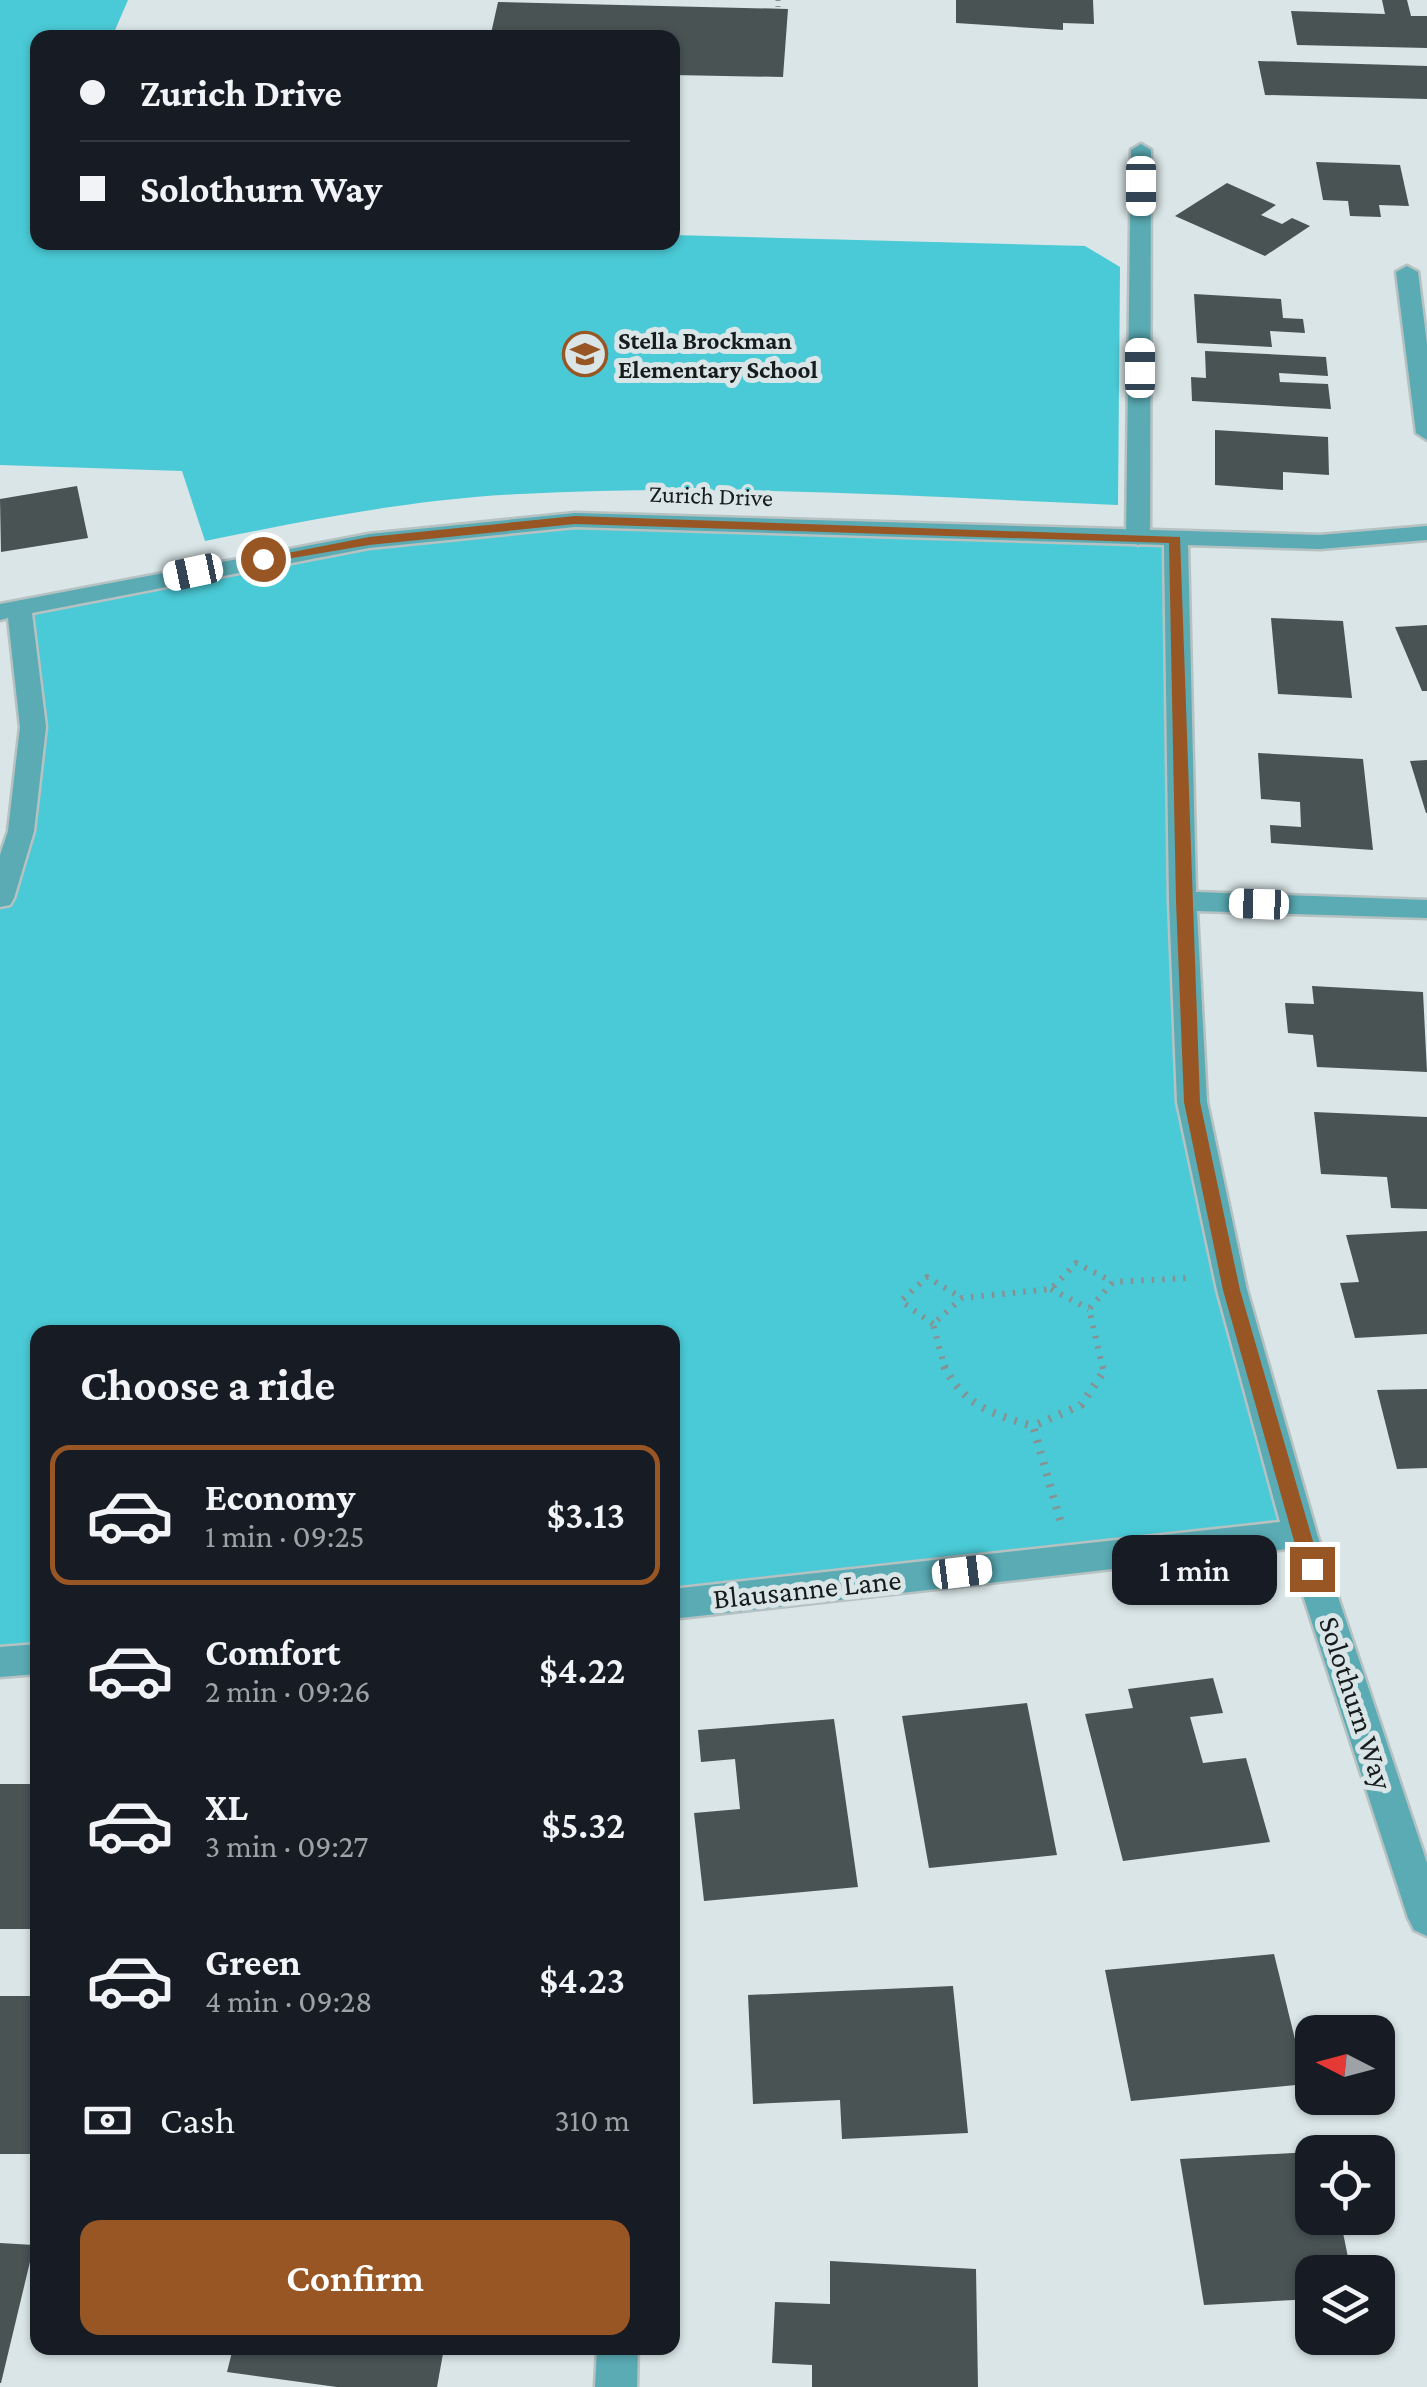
<!DOCTYPE html>
<html lang="en">
<head>
<meta charset="utf-8">
<style>
  :root { --surface:#171b24; --page:#242831; --text:#f1f3f6; --muted:#9ea1a6; --line:#363941; --accent:#995625 }
  body { margin:0; font-family:"Crimson Pro",serif; background:var(--page); color:var(--text); height:100vh; display:flex; flex-direction:column; font-size:38px; white-space:nowrap }
  * { box-sizing:border-box; margin:0 }
  p { font-size:32px; color:var(--muted) }
  .icon { flex:none; width:55px; height:55px; fill:none; stroke:currentColor; stroke-width:2; stroke-linecap:round; stroke-linejoin:round }
  .map { position:relative; flex:1; overflow:hidden }
  .panel { position:absolute; left:30px; top:1325px; width:650px; height:1030px; display:flex; flex-direction:column; background:var(--surface); border-radius:20px; box-shadow:0 2px 8px #0004 }
  .panel>* { flex:none }
  .hud { position:absolute; left:30px; top:30px; width:650px; height:220px; border-radius:20px; box-shadow:0 2px 8px #0004; display:grid; align-content:center; height:220px; padding:0 50px; background:var(--surface) }
  .needle { width:65px; rotate:276deg }
  .fabs { position:absolute; left:1295px; top:2015px; display:grid; gap:20px }
  .fabs a { display:grid; place-items:center; width:100px; height:100px; border-radius:20px; background:var(--surface); box-shadow:0 2px 8px #0004; font-size:50px }
  .end { position:absolute; width:45px; height:45px; margin:-22px; border:12px solid #995625; background:#fff; box-shadow:0 0 0 5px #fff }
  .from { border-radius:50% }
  .bubble { position:absolute; height:70px; border-radius:20px; background:var(--surface); box-shadow:0 2px 8px #0004; font-size:32px; font-weight:600; line-height:70px; text-align:center }
  .car { position:absolute; width:30px; height:60px; margin:-30px -15px; border-radius:12px; box-shadow:0 0 8px 2px #0007; background:linear-gradient(#fff 24%,#345 0 40%,#fff 0 76%,#345 0 86%,#fff 0) }
  .hud b { display:flex; align-items:center; gap:35px; height:95px; font-size:38px }
  .hud b+b { border-top:2px solid var(--line) }
  .hud i { width:25px; height:25px; background:var(--text) }
  ul { padding:0; list-style:none }
  li { display:flex; align-items:center; gap:30px; height:140px; margin:0 20px 15px; padding:0 30px; border:5px solid transparent; border-radius:20px }
  li div { flex:1 }
  li b { display:block; font-size:38px }
  li em { font-style:normal; font-weight:600 }
  li.selected { border-color:var(--accent) }
  li>.icon { width:90px; height:90px; stroke-width:1.5 }
  h2 { padding:0 50px; font-size:45px; line-height:120px }
  .pay { display:flex; align-items:center; gap:25px; height:110px; padding:0 50px; font-size:38px }
  .pay p { margin-inline-start:auto }
  .button { display:flex; gap:20px; margin-top:auto; padding:20px 50px }
  .button a { flex:1; height:115px; border-radius:20px; background:var(--accent); color:#fff; font-size:40px; font-weight:600; line-height:115px; text-align:center }
  .map>svg:first-child { display:block }
  .green { fill:#4acad6 }
  .building { fill:#495354 }
  .lines { fill:none; stroke-linecap:round; stroke-linejoin:round }
  .service-casing { stroke:#b6c1c2; stroke-width:5 }
  .minor-casing { stroke:#b6c1c2; stroke-width:5 }
  .path-far2 { stroke:#889192; stroke-width:5; stroke-dasharray:1 5; stroke-linecap:butt }
  .path-far1 { stroke:#889192; stroke-width:6; stroke-dasharray:2.5 8; stroke-linecap:butt }
  .path { stroke:#889192; stroke-width:8; stroke-dasharray:2.5 9; stroke-linecap:butt }
  .service { fill:#5aabb4; fill-rule:evenodd }
  .minor { fill:#5aabb4; fill-rule:evenodd }
  .route { fill:#995625 }
  .labels { text-anchor:middle; stroke-width:10; stroke-linejoin:round; paint-order:stroke }
  .far-poi-label { font-size:25px; font-weight:bold; fill:#171b1c; stroke:#d9e5e6; text-anchor:start }
  .far-street-label { font-size:25px; fill:#171b1c; stroke:#d9e5e6 }
  .street-label { font-size:30px; fill:#171b1c; stroke:#d9e5e6 }
</style>
</head>
<body>
<div class="map">
<svg width="1427" height="2387" viewBox="0 0 1427 2387">
  <rect width="100%" height="100%" fill="#d9e5e6"/>
  <!-- green -->
  <g class="green">
    <path d="M0,0h128l-16,37 -74,1v204h634l1,-7 412,11 35,21 -2,238c-199,-8 -399,-22 -598,-11 -107,5 -211,26 -315,47l-23,-70 -182,-6z"/>
    <polygon points="575,520 1176,540 1192,1102 1300,1534 673,1604 672,1332 38,1332 37,1659 0,1662 0,898 21,831 19,609 228,565"/>
  </g>
  <!-- building -->
  <g class="building">
    <polygon points="956,0 1093,0 1094,24 1063,23 1063,30 956,23"/>
    <polygon points="1382,0 1407,0 1411,16 1427,16 1427,48 1297,45 1291,11 1385,14"/>
    <polygon points="498,2 788,9 783,77 672,75 672,38 490,38"/>
    <polygon points="1258,61 1427,66 1427,99 1265,95"/>
    <polygon points="1316,162 1400,165 1409,206 1379,205 1381,217 1350,216 1348,201 1323,200"/>
    <polygon points="1227,183 1276,205 1261,215 1282,224 1292,218 1310,226 1265,256 1175,216"/>
    <polygon points="1194,294 1281,299 1283,318 1303,319 1305,333 1270,331 1272,347 1197,343"/>
    <polygon points="1205,351 1326,357 1328,376 1279,373 1280,382 1328,384 1331,409 1192,401 1191,377 1206,378"/>
    <polygon points="1215,430 1328,437 1329,475 1283,472 1283,490 1215,485"/>
    <polygon points="77,486 88,538 1,552 0,499"/>
    <polygon points="1271,618 1343,621 1352,698 1278,694"/>
    <polygon points="1427,625 1427,691 1422,691 1395,627"/>
    <polygon points="1258,753 1363,759 1373,850 1271,843 1270,825 1301,827 1300,802 1261,799"/>
    <polygon points="1427,760 1427,813 1426,813 1410,761"/>
    <polygon points="1312,986 1423,992 1427,1072 1317,1067 1313,1035 1288,1033 1285,1003 1314,1004"/>
    <polygon points="1314,1112 1427,1117 1427,1209 1391,1208 1387,1177 1321,1174"/>
    <polygon points="1427,1231 1427,1334 1355,1338 1340,1283 1359,1282 1346,1235"/>
    <polygon points="1427,1389 1427,1468 1397,1469 1377,1390"/>
    <polygon points="1213,1678 1223,1713 1190,1717 1203,1763 1246,1758 1270,1842 1123,1861 1085,1714 1133,1708 1128,1689"/>
    <polygon points="1027,1703 1057,1855 929,1868 902,1716"/>
    <polygon points="834,1719 858,1887 704,1901 694,1813 740,1809 735,1759 701,1762 698,1730"/>
    <rect x="0" y="1784" width="38" height="145"/>
    <polygon points="1274,1954 1306,2084 1131,2101 1105,1970"/>
    <polygon points="953,1986 968,2133 842,2139 840,2100 753,2104 748,1995"/>
    <rect x="0" y="1996" width="38" height="158"/>
    <polygon points="1312,2152 1312,2218 1340,2218 1351,2272 1312,2272 1312,2299 1204,2305 1180,2159"/>
    <polygon points="0,2243 34,2245 1,2383 0,2383"/>
    <polygon points="830,2261 976,2269 978,2387 812,2387 812,2365 772,2363 775,2302 830,2304"/>
    <polygon points="233,2348 444,2348 437,2387 337,2387 227,2372"/>
  </g>
  <g class="lines">
    <defs>
      <polygon id="service" points="1141,144 1151,150 1150,538 1138,545 1126,538 1131,150"/>
      <g id="minor">
        <polygon points="1407,266 1418,272 1427,345 1427,440 1416,433 1396,272"/>
        <polygon points="575,513 1320,535 1427,526 1427,540 1320,549 1188,545 1196,892 1427,900 1427,918 1197,911 1207,1102 1247,1290 1317,1534 1427,1863 1427,1936 1414,1930 1408,1918 1288,1549 672,1619 672,1589 1280,1522 1217,1290 1177,1102 1169,901 1164,545 575,527 369,548 32,613 46,727 34,831 14,898 10,905 0,907 0,855 8,831 20,727 8,618 0,620 0,604 369,534"/>
        <polygon points="38,1644 38,1674 0,1677 0,1647"/>
        <polygon points="597,2348 638,2348 637,2387 595,2387"/>
      </g>
    </defs>
    <!-- service casing -->
    <use href="#service" class="service-casing"/>
    <!-- minor casing -->
    <use href="#minor" class="minor-casing"/>
    <!-- path-far2 -->
    <polyline class="path-far2" points="778,0 778,9"/>
    <!-- path-far1 -->
    <g class="path-far1">
      <polyline points="1051,1289 1089,1309"/>
      <polyline points="933,1324 901,1301 927,1277 962,1298"/>
      <polyline points="945,1369 933,1324 962,1298 1051,1289 1076,1263 1113,1282"/>
      <polyline points="1103,1369 1089,1309 1113,1282 1188,1278"/>
    </g>
    <!-- path -->
    <g class="path">
      <path d="M944,1366c19,39 50,49 89,60"/>
      <polyline points="1060,1520 1033,1426 1081,1405 1104,1371 1103,1366"/>
    </g>
    <!-- service -->
    <use href="#service" class="service"/>
    <!-- minor -->
    <use href="#minor" class="minor"/>
  </g>
  <!-- route -->
  <polygon class="route" points="575,516 1180,537 1200,1102 1240,1290 1321,1569 1318,1574 1305,1574 1302,1569 1223,1290 1184,1102 1176,901 1169,543 575,524 369,545 263,563 257,559 369,537"/>
  <!-- icons -->
  <defs>
    <symbol id="school-ring" viewBox="-11 -11 22 22"><circle r="9.5" fill="#d9e5e6" stroke="#995625" stroke-width="1.5"/><path d="M0-5L7-2L0 1L-7-2ZM-4 1L0 2.5L4 1V4Q0 6-4 4Z" fill="#995625"/></symbol>
  </defs>
  <g fill-rule="evenodd">
    <use href="#school-ring" x="560" y="329" width="50" height="50"/>
  </g>
  <g class="labels">
    <!-- far-poi labels -->
    <g class="far-poi-label">
      <text x="618" y="349">Stella Brockman<tspan x="618" dy="29">Elementary School</tspan></text>
    </g>
    <!-- far-street labels -->
    <g class="far-street-label">
      <text transform="translate(711 495) rotate(2)" y="9">Zurich Drive</text>
    </g>
    <!-- street labels -->
    <g class="street-label">
      <text transform="translate(807 1589) rotate(-6)" y="10">Blausanne Lane</text>
      <text transform="translate(1356 1703) rotate(72)" y="10">Solothurn Way</text>
    </g>
  </g>
</svg>
<div class="fabs">
<a><svg class="needle" viewBox="-14 -14 28 28"><path d="M0-13l5 13h-10z" fill="#e53935"/><path d="M0 13l5-13h-10z" fill="#9ea1a6"/></svg></a>
<a><svg class="icon" aria-label="locate" viewBox="0 0 24 24"><circle cx="12" cy="12" r="6"/><path d="M12 2v4M12 18v4M2 12h4M18 12h4"/></svg></a>
<a><svg class="icon" aria-label="layers" viewBox="0 0 24 24"><path d="M12 4l9 5-9 5-9-5zM3 14l9 5 9-5"/></svg></a>
</div>
<i class="end from" style="left:263px;top:559px"></i>
<i class="end" style="left:1312px;top:1569px"></i>
<div class="bubble" style="left:1112px;top:1535px;width:165px">1 min</div>
<i class="car" style="left:1141px;top:186px;rotate:180deg"></i>
<i class="car" style="left:1140px;top:368px;rotate:0deg"></i>
<i class="car" style="left:193px;top:572px;rotate:258deg"></i>
<i class="car" style="left:1259px;top:904px;rotate:272deg"></i>
<i class="car" style="left:962px;top:1572px;rotate:83deg"></i>
<div class="hud">
<b><i class="from"></i>Zurich Drive</b>
<b><i></i>Solothurn Way</b>
</div>
<section class="panel">
<h2>Choose a ride</h2>
<ul>
<li class="selected"><svg class="icon" aria-label="car" viewBox="0 0 24 24"><path d="M5 17H2v-5l4-1 3-4h7l3 4 3 1v5h-3M9 17h6M6 11h13"/><circle cx="7" cy="17" r="2"/><circle cx="17" cy="17" r="2"/></svg><div><b>Economy</b><p>1 min · 09:25</p></div><em>$3.13</em></li>
<li><svg class="icon" aria-label="car" viewBox="0 0 24 24"><path d="M5 17H2v-5l4-1 3-4h7l3 4 3 1v5h-3M9 17h6M6 11h13"/><circle cx="7" cy="17" r="2"/><circle cx="17" cy="17" r="2"/></svg><div><b>Comfort</b><p>2 min · 09:26</p></div><em>$4.22</em></li>
<li><svg class="icon" aria-label="car" viewBox="0 0 24 24"><path d="M5 17H2v-5l4-1 3-4h7l3 4 3 1v5h-3M9 17h6M6 11h13"/><circle cx="7" cy="17" r="2"/><circle cx="17" cy="17" r="2"/></svg><div><b>XL</b><p>3 min · 09:27</p></div><em>$5.32</em></li>
<li><svg class="icon" aria-label="car" viewBox="0 0 24 24"><path d="M5 17H2v-5l4-1 3-4h7l3 4 3 1v5h-3M9 17h6M6 11h13"/><circle cx="7" cy="17" r="2"/><circle cx="17" cy="17" r="2"/></svg><div><b>Green</b><p>4 min · 09:28</p></div><em>$4.23</em></li>
</ul>
<div class="pay"><svg class="icon" aria-label="cash" viewBox="0 0 24 24"><path d="M3 7h18v10H3z"/><circle cx="12" cy="12" r="2"/></svg>Cash<p>310 m</p></div>
<div class="button"><a>Confirm</a></div>
</section>
</div>
</body>
</html>
